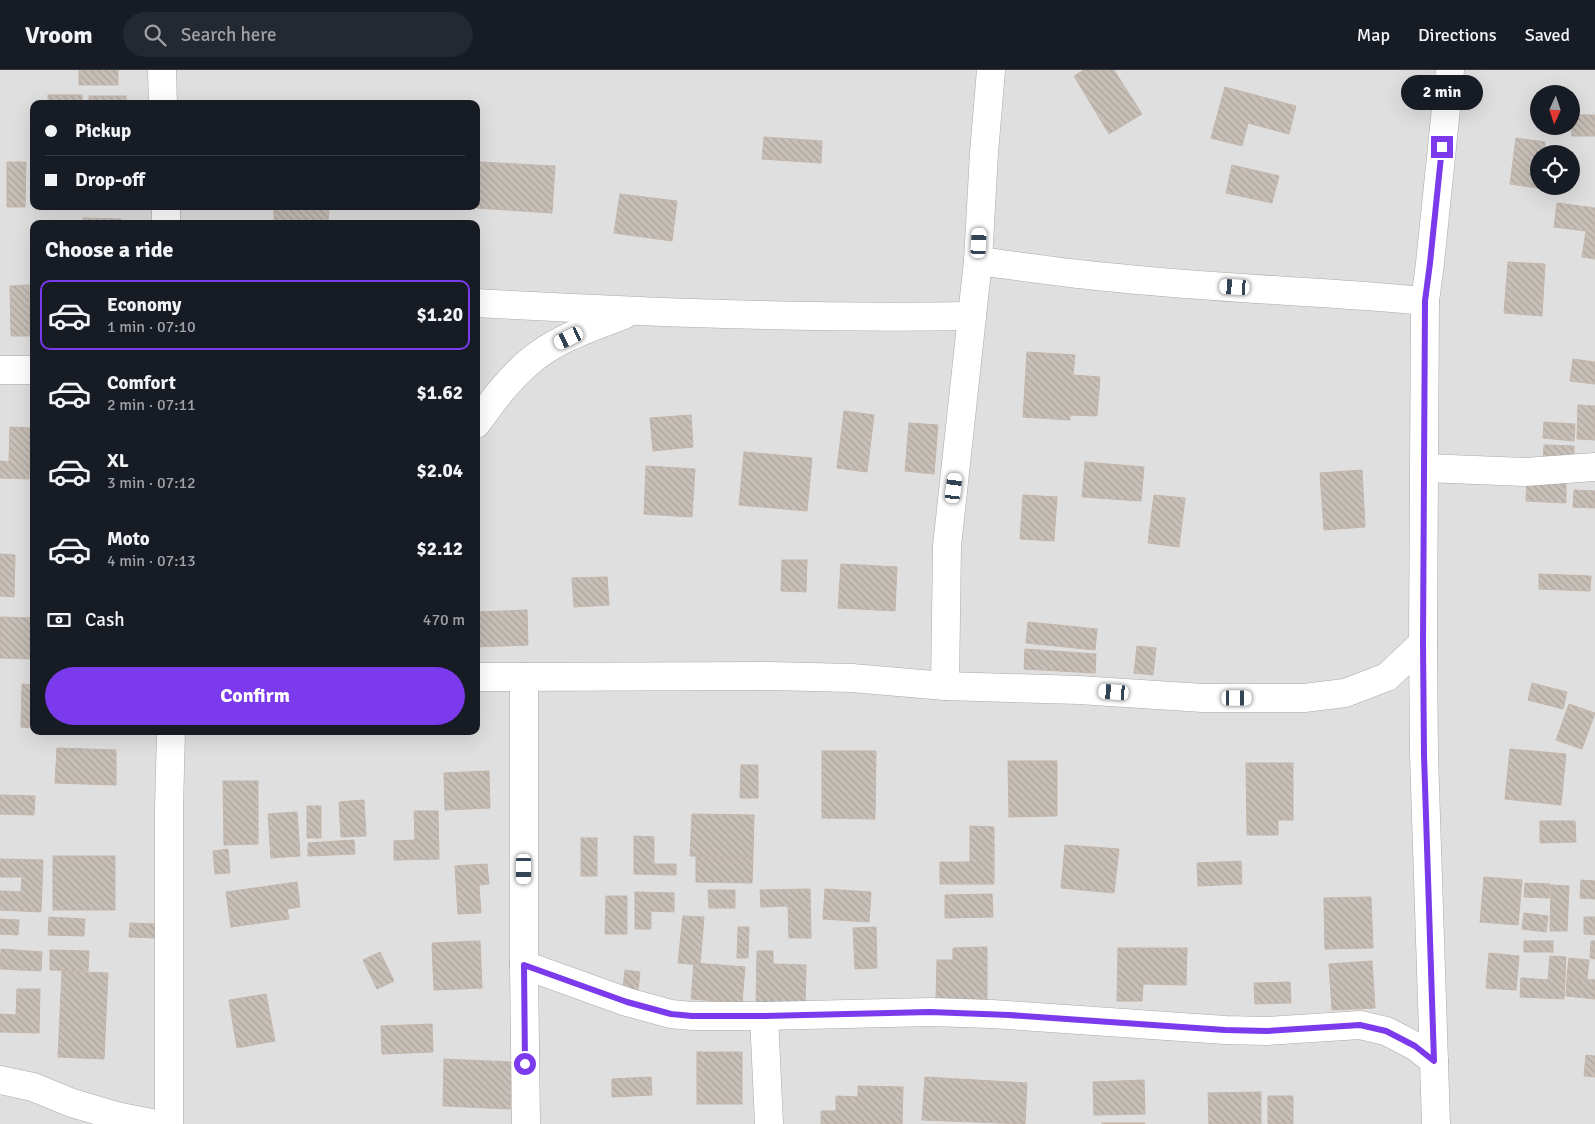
<!DOCTYPE html>
<html lang="en">
<head>
<meta charset="utf-8">
<style>
  :root { --surface:#171b24; --page:#242831; --text:#f1f3f6; --muted:#9ea1a6; --line:#363941; --accent:#7c3aed }
  body { margin:0; font-family:Signika,sans-serif; background:var(--page); color:var(--text); height:100vh; display:flex; flex-direction:column; font-size:19px; white-space:nowrap }
  * { box-sizing:border-box; margin:0 }
  p { font-size:16px; color:var(--muted) }
  .icon { flex:none; width:28px; height:28px; fill:none; stroke:currentColor; stroke-width:2; stroke-linecap:round; stroke-linejoin:round }
  .map { position:relative; flex:1; overflow:hidden }
  .panel { position:absolute; left:30px; top:150px; width:450px; height:515px; display:flex; flex-direction:column; background:var(--surface); border-radius:10px; box-shadow:0 5px 20px #0002 }
  .panel>* { flex:none }
  .guide { position:absolute; left:30px; top:30px; width:450px; height:110px; border-radius:10px; box-shadow:0 5px 20px #0002; display:grid; align-content:center; height:110px; padding:0 15px; background:var(--surface) }
  .needle { width:32px; rotate:183deg }
  .controls { position:absolute; left:1530px; top:15px; display:grid; gap:10px }
  .controls a { display:grid; place-items:center; width:50px; height:50px; border-radius:50%; background:var(--surface); box-shadow:0 5px 20px #0002; font-size:25px }
  .end { position:absolute; width:22px; height:22px; margin:-11px; border:6px solid #7c3aed; background:#fff; box-shadow:0 0 0 2px #fff }
  .from { border-radius:50% }
  .bubble { position:absolute; height:35px; border-radius:18px; background:var(--surface); box-shadow:0 5px 20px #0002; font-size:16px; font-weight:700; line-height:35px; text-align:center }
  .car { position:absolute; width:15px; height:30px; margin:-15px -8px; border-radius:6px; box-shadow:0 0 4px 1px #0007; background:linear-gradient(#fff 24%,#345 0 40%,#fff 0 76%,#345 0 86%,#fff 0) }
  .guide b { display:flex; align-items:center; gap:18px; height:48px; font-size:19px }
  .guide b+b { border-top:1px solid var(--line) }
  .guide i { width:12px; height:12px; background:var(--text) }
  ul { padding:0; list-style:none }
  li { display:flex; align-items:center; gap:15px; height:70px; margin:0 10px 8px; padding:0 5px; border:2px solid transparent; border-radius:10px }
  li div { flex:1 }
  li b { display:block; font-size:19px }
  li em { font-style:normal; font-weight:700 }
  li.selected { border-color:var(--accent) }
  li>.icon { width:45px; height:45px; stroke-width:1.5 }
  h2 { padding:0 15px; font-size:22px; line-height:60px }
  .pay { display:flex; align-items:center; gap:12px; height:55px; padding:0 15px; font-size:19px }
  .pay p { margin-inline-start:auto }
  .button { display:flex; gap:10px; margin-top:auto; padding:10px 15px }
  .button a { flex:1; height:58px; border-radius:30px; background:var(--accent); color:#fff; font-size:20px; font-weight:700; line-height:58px; text-align:center }
  header { display:flex; align-items:center; gap:30px; box-sizing:border-box; height:70px; padding:0 25px; background:var(--surface); border-bottom:1px solid var(--line) }
  header strong { font-size:24px }
  nav { display:flex; gap:28px; margin-inline-start:auto; font-size:18px }
  .search { width:350px; height:45px; background:var(--page); display:flex; align-items:center; gap:12px; box-sizing:border-box; padding:0 18px; border-radius:28px; color:var(--muted); font-size:19px }
  .map>svg:first-child { display:block }
  .residential { fill:#e0dfdf; fill-rule:evenodd }
  .building { fill:url(#building-back-hatch); stroke:#c4b6ab }
  .lines { fill:none; stroke-linecap:round; stroke-linejoin:round }
  .minor-casing { stroke:#a9a9a9; stroke-width:29 }
  .minor { stroke:#fff; stroke-width:28 }
  .route { stroke:#7c3aed; stroke-width:6 }
</style>
</head>
<body>
<header>
<strong>Vroom</strong>
<div class="search"><svg class="icon" aria-label="search" viewBox="0 0 24 24"><circle cx="10" cy="10" r="6"/><path d="M15 15l6 6"/></svg>Search here</div>
<nav><a>Map</a><a>Directions</a><a>Saved</a></nav>
</header>
<div class="map">
<svg width="1595" height="1054" viewBox="0 0 1595 1054">
  <defs>
    <pattern id="building-back-hatch" width="6" height="6" patternUnits="userSpaceOnUse" patternTransform="scale(1.25)"><rect width="6" height="6" fill="#c7bfb8"/><path d="M-1 5l2 2M0 0l6 6M5-1l2 2" fill="none" stroke="#aba49e"/></pattern>
  </defs>
  <rect width="100%" height="100%" fill="#f2efe9"/>
  <!-- residential -->
  <path class="residential" d="M0,0h1595v1054h-1595zM1539,24h32v32h-32zM34,34h442v102h-442zM1539,84h32v32h-32zM34,154h442v507h-442z"/>
  <!-- building -->
  <g class="building">
    <rect x="79" y="0" width="39" height="15"/>
    <polygon points="1084,0 1114,0 1142,44 1109,64 1074,6"/>
    <polygon points="1225,17 1296,36 1289,64 1248,53 1242,76 1211,68"/>
    <rect x="48" y="25" width="34" height="9"/>
    <rect x="89" y="26" width="37" height="8"/>
    <polygon points="1571,45 1595,45 1595,66 1572,66"/>
    <polygon points="764,67 822,71 821,93 762,89"/>
    <polygon points="1516,68 1545,72 1544,84 1539,84 1539,116 1551,116 1551,120 1510,114"/>
    <polygon points="32,83 34,83 34,98 31,98"/>
    <polygon points="7,92 26,92 25,137 7,137"/>
    <polygon points="479,92 555,96 552,143 477,138"/>
    <polygon points="1232,95 1279,106 1272,133 1226,123"/>
    <polygon points="620,124 677,131 672,171 614,163"/>
    <polygon points="1557,133 1595,138 1595,189 1582,187 1586,161 1554,157"/>
    <polygon points="274,136 329,136 328,154 274,154"/>
    <polygon points="83,148 121,149 121,154 83,154"/>
    <polygon points="1508,192 1545,194 1542,246 1504,243"/>
    <polygon points="29,215 30,266 11,266 10,216"/>
    <polygon points="1027,282 1075,285 1073,305 1100,307 1097,346 1070,345 1070,350 1023,347"/>
    <polygon points="1573,289 1595,292 1595,314 1570,311"/>
    <polygon points="1578,335 1595,336 1595,370 1577,369"/>
    <polygon points="844,341 874,345 867,402 837,398"/>
    <polygon points="691,345 693,377 653,381 650,348"/>
    <polygon points="1544,352 1575,354 1574,371 1543,368"/>
    <polygon points="909,353 938,355 934,404 905,401"/>
    <polygon points="10,357 31,358 29,409 0,408 0,391 9,392"/>
    <polygon points="1544,375 1574,376 1574,398 1543,396"/>
    <polygon points="744,382 812,388 807,441 739,435"/>
    <polygon points="1085,392 1144,397 1141,431 1082,427"/>
    <polygon points="646,396 695,399 692,447 644,444"/>
    <polygon points="1362,400 1365,457 1324,460 1320,403"/>
    <polygon points="1527,408 1566,410 1566,433 1526,431"/>
    <polygon points="1574,420 1595,421 1595,438 1573,437"/>
    <polygon points="1023,425 1057,427 1054,471 1020,469"/>
    <polygon points="1154,425 1185,428 1179,477 1148,473"/>
    <polygon points="0,484 15,485 14,527 0,526"/>
    <polygon points="782,490 807,490 806,522 781,521"/>
    <polygon points="841,494 897,497 895,541 838,538"/>
    <polygon points="1539,504 1591,506 1590,521 1539,519"/>
    <polygon points="607,507 609,535 574,537 572,508"/>
    <polygon points="527,540 528,575 476,577 476,542"/>
    <polygon points="0,547 33,548 32,589 0,588"/>
    <polygon points="1028,552 1097,559 1095,580 1026,573"/>
    <polygon points="1137,576 1156,578 1153,605 1134,603"/>
    <polygon points="1025,579 1096,584 1095,603 1024,599"/>
    <polygon points="1532,613 1567,622 1563,639 1528,630"/>
    <polygon points="22,614 34,615 34,658 21,657"/>
    <polygon points="1569,634 1595,643 1582,679 1556,670"/>
    <polygon points="57,678 116,680 116,715 55,713"/>
    <polygon points="1510,679 1566,684 1561,735 1505,729"/>
    <polygon points="822,681 876,681 875,749 822,748"/>
    <polygon points="1008,691 1057,691 1057,746 1009,747"/>
    <polygon points="1246,693 1293,693 1293,750 1278,750 1278,765 1247,765"/>
    <polygon points="741,695 758,695 758,728 740,728"/>
    <polygon points="489,701 490,738 445,740 444,703"/>
    <polygon points="223,711 258,711 258,774 224,775"/>
    <polygon points="0,725 35,726 34,745 0,744"/>
    <polygon points="364,730 366,766 341,767 339,732"/>
    <rect x="307" y="736" width="14" height="32"/>
    <polygon points="414,741 438,741 439,789 394,790 394,771 415,770"/>
    <polygon points="297,742 300,786 271,788 268,744"/>
    <polygon points="692,744 754,745 753,787 690,786"/>
    <polygon points="1540,751 1575,751 1576,772 1540,773"/>
    <polygon points="970,756 994,757 994,814 940,814 940,792 970,792"/>
    <polygon points="634,766 654,767 654,794 676,794 676,805 634,804"/>
    <rect x="581" y="768" width="16" height="38"/>
    <polygon points="354,770 355,784 308,786 308,773"/>
    <polygon points="1065,775 1119,779 1114,823 1061,818"/>
    <polygon points="228,779 230,803 215,804 213,781"/>
    <rect x="53" y="786" width="62" height="54"/>
    <polygon points="696,786 753,787 752,813 696,812"/>
    <polygon points="0,789 43,790 41,842 0,840 0,821 21,822 22,807 0,807"/>
    <polygon points="1241,791 1242,814 1198,816 1197,793"/>
    <polygon points="487,794 489,814 479,815 481,843 458,844 455,796"/>
    <polygon points="1484,807 1522,810 1518,855 1480,852"/>
    <polygon points="1581,810 1595,811 1595,829 1580,828"/>
    <polygon points="297,812 300,837 287,839 289,849 231,857 226,822"/>
    <polygon points="1525,813 1550,814 1549,828 1524,827"/>
    <polygon points="1551,815 1569,816 1567,861 1550,861"/>
    <polygon points="810,819 811,868 789,868 788,836 761,837 760,820"/>
    <polygon points="825,819 871,822 869,852 823,849"/>
    <polygon points="708,820 735,820 735,838 709,838"/>
    <polygon points="635,822 674,823 674,842 651,841 651,859 635,859"/>
    <polygon points="992,824 993,847 945,848 945,825"/>
    <polygon points="606,826 627,826 627,864 605,864"/>
    <polygon points="1371,827 1373,878 1325,879 1324,828"/>
    <polygon points="1524,843 1548,846 1546,862 1522,859"/>
    <polygon points="683,846 704,847 700,895 678,893"/>
    <polygon points="49,847 85,849 84,866 48,865"/>
    <polygon points="1584,847 1595,847 1595,865 1584,864"/>
    <polygon points="0,849 19,850 18,865 0,864"/>
    <polygon points="130,853 157,854 156,868 129,867"/>
    <polygon points="738,857 749,857 748,888 737,888"/>
    <polygon points="876,857 877,898 855,899 853,858"/>
    <polygon points="480,871 482,918 434,920 432,873"/>
    <rect x="1524" y="871" width="29" height="11"/>
    <polygon points="1591,871 1595,871 1595,889 1590,888"/>
    <polygon points="987,877 987,930 936,929 937,890 953,890 953,878"/>
    <polygon points="1118,878 1187,878 1186,915 1143,914 1142,931 1117,931"/>
    <polygon points="1,879 42,882 41,901 0,899"/>
    <polygon points="50,880 89,881 88,901 50,900"/>
    <polygon points="757,881 773,881 773,894 806,895 805,938 756,937"/>
    <polygon points="380,882 394,911 377,919 363,890"/>
    <polygon points="1489,883 1519,886 1516,920 1486,918"/>
    <polygon points="1550,886 1566,887 1564,929 1520,927 1521,908 1548,910"/>
    <polygon points="1569,888 1589,890 1587,909 1567,907"/>
    <polygon points="1372,891 1375,938 1332,940 1329,894"/>
    <polygon points="694,893 745,897 742,933 691,929"/>
    <polygon points="625,900 640,902 638,920 623,918"/>
    <polygon points="62,901 108,903 104,989 58,987"/>
    <polygon points="1567,908 1595,910 1595,929 1566,926"/>
    <polygon points="1290,912 1291,933 1255,934 1254,913"/>
    <polygon points="17,919 40,919 39,963 0,962 0,944 16,945"/>
    <polygon points="266,924 275,971 237,978 229,930"/>
    <polygon points="432,954 433,982 382,984 381,956"/>
    <rect x="697" y="982" width="45" height="52"/>
    <polygon points="1586,985 1595,986 1595,1007 1584,1006"/>
    <polygon points="444,989 512,992 510,1039 443,1036"/>
    <polygon points="651,1007 652,1025 612,1027 612,1009"/>
    <polygon points="925,1007 1027,1013 1025,1054 922,1050"/>
    <polygon points="1144,1010 1145,1044 1094,1045 1093,1012"/>
    <polygon points="858,1016 903,1017 902,1054 821,1054 821,1041 836,1041 836,1026 858,1027"/>
    <polygon points="1261,1022 1261,1054 1209,1054 1208,1023"/>
    <rect x="1268" y="1026" width="25" height="28"/>
    <rect x="1102" y="1053" width="43" height="1"/>
  </g>
  <g class="lines">
    <defs>
      <g id="minor">
        <polyline points="162,0 163,34"/>
        <polyline points="166,136 166,154"/>
        <path d="M978,191c47,6 93,13 140,17 102,11 205,13 307,23"/>
        <path d="M476,233c165,9 331,16 496,13"/>
        <polyline points="0,300 34,300"/>
        <path d="M476,354c16,-22 32,-44 52,-61 27,-24 64,-36 96,-48"/>
        <polyline points="1425,398 1525,402 1595,397"/>
        <polyline points="476,607 770,606 852,608 945,616 1079,620 1203,628 1304,628 1345,623 1387,607 1423,573"/>
        <polyline points="524,607 524,895 526,1054"/>
        <polyline points="945,616 947,476 978,191 984,83 991,0"/>
        <polyline points="524,895 627,932 671,944 692,946 764,946 930,942 992,944 1225,960 1267,961 1360,955 1386,961 1415,976 1434,991"/>
        <polyline points="764,946 769,1054"/>
        <polyline points="0,1010 33,1017 72,1033 116,1046 156,1054"/>
        <polyline points="169,1054 169,738 171,661"/>
        <polyline points="1436,1054 1424,685 1423,573 1425,231 1430,193 1450,0"/>
      </g>
    </defs>
    <!-- minor casing -->
    <use href="#minor" class="minor-casing"/>
    <!-- minor -->
    <use href="#minor" class="minor"/>
  </g>
  <g class="lines">
    <!-- route -->
    <polyline class="route" points="525,994 524,895 627,932 671,944 692,946 764,946 930,942 1009,945 1225,960 1267,961 1360,955 1386,961 1415,976 1434,991 1424,685 1423,573 1425,231 1430,193 1442,77"/>
  </g>
</svg>
<div class="controls">
<a><svg class="needle" viewBox="-14 -14 28 28"><path d="M0-13l5 13h-10z" fill="#e53935"/><path d="M0 13l5-13h-10z" fill="#9ea1a6"/></svg></a>
<a><svg class="icon" aria-label="locate" viewBox="0 0 24 24"><circle cx="12" cy="12" r="6"/><path d="M12 2v4M12 18v4M2 12h4M18 12h4"/></svg></a>
</div>
<i class="end from" style="left:525px;top:994px"></i>
<i class="end" style="left:1442px;top:77px"></i>
<div class="bubble" style="left:1401px;top:5px;width:82px">2 min</div>
<i class="car" style="left:979px;top:173px;rotate:3deg"></i>
<i class="car" style="left:1235px;top:217px;rotate:273deg"></i>
<i class="car" style="left:569px;top:268px;rotate:244deg"></i>
<i class="car" style="left:954px;top:418px;rotate:7deg"></i>
<i class="car" style="left:1114px;top:622px;rotate:274deg"></i>
<i class="car" style="left:1237px;top:628px;rotate:90deg"></i>
<i class="car" style="left:524px;top:799px;rotate:180deg"></i>
<div class="guide">
<b><i class="from"></i>Pickup</b>
<b><i></i>Drop-off</b>
</div>
<section class="panel">
<h2>Choose a ride</h2>
<ul>
<li class="selected"><svg class="icon" aria-label="car" viewBox="0 0 24 24"><path d="M5 17H2v-5l4-1 3-4h7l3 4 3 1v5h-3M9 17h6M6 11h13"/><circle cx="7" cy="17" r="2"/><circle cx="17" cy="17" r="2"/></svg><div><b>Economy</b><p>1 min · 07:10</p></div><em>$1.20</em></li>
<li><svg class="icon" aria-label="car" viewBox="0 0 24 24"><path d="M5 17H2v-5l4-1 3-4h7l3 4 3 1v5h-3M9 17h6M6 11h13"/><circle cx="7" cy="17" r="2"/><circle cx="17" cy="17" r="2"/></svg><div><b>Comfort</b><p>2 min · 07:11</p></div><em>$1.62</em></li>
<li><svg class="icon" aria-label="car" viewBox="0 0 24 24"><path d="M5 17H2v-5l4-1 3-4h7l3 4 3 1v5h-3M9 17h6M6 11h13"/><circle cx="7" cy="17" r="2"/><circle cx="17" cy="17" r="2"/></svg><div><b>XL</b><p>3 min · 07:12</p></div><em>$2.04</em></li>
<li><svg class="icon" aria-label="car" viewBox="0 0 24 24"><path d="M5 17H2v-5l4-1 3-4h7l3 4 3 1v5h-3M9 17h6M6 11h13"/><circle cx="7" cy="17" r="2"/><circle cx="17" cy="17" r="2"/></svg><div><b>Moto</b><p>4 min · 07:13</p></div><em>$2.12</em></li>
</ul>
<div class="pay"><svg class="icon" aria-label="cash" viewBox="0 0 24 24"><path d="M3 7h18v10H3z"/><circle cx="12" cy="12" r="2"/></svg>Cash<p>470 m</p></div>
<div class="button"><a>Confirm</a></div>
</section>
</div>
</body>
</html>
